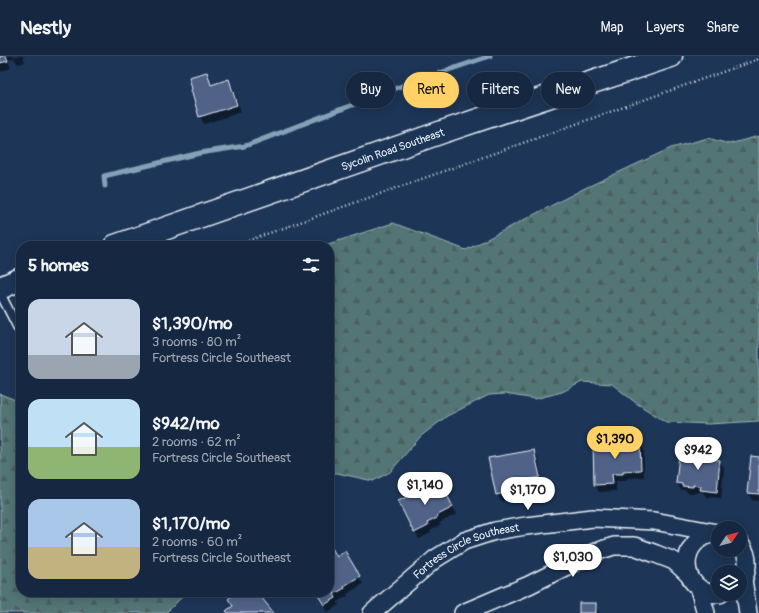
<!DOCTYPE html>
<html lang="en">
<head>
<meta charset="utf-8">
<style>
	:root { --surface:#162841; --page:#1f3048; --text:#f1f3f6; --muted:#9ea6b1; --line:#35445a; --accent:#ffd166 }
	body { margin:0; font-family:Pangolin,sans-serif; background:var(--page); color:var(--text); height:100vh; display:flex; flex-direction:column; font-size:15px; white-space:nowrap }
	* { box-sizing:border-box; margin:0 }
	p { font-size:13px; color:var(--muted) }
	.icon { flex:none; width:22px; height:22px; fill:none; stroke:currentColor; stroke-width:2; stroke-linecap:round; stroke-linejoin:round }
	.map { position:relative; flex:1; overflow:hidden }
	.panel { position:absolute; left:16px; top:185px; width:318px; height:356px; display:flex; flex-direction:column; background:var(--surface); border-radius:16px; box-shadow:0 2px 10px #0003,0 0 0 1px var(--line) }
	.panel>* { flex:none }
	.top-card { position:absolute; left:346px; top:16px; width:353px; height:36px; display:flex; gap:8px }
	.needle { width:26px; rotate:55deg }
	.tools { position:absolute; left:711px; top:465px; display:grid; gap:8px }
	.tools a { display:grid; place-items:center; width:36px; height:36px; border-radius:50%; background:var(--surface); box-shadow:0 2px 10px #0003,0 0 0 1px var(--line); font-size:20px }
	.price { position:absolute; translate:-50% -34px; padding:0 9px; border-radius:14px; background:#fff; color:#222; font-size:13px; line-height:26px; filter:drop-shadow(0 1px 2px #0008) }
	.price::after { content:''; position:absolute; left:50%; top:24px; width:12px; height:9px; margin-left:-6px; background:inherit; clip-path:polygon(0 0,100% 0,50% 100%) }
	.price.on { background:var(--accent); color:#111 }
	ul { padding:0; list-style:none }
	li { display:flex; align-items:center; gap:12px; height:100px; padding:0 12px }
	li span { display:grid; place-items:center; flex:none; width:112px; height:80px; border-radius:12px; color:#555 }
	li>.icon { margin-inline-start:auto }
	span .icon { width:48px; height:48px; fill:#fffc; stroke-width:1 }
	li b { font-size:17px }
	h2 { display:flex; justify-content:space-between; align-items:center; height:48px; padding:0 12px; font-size:17px }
	.tag { padding:0 14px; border-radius:18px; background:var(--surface); box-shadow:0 2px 10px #0003,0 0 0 1px var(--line); font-size:14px; line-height:36px }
	.tag.on { background:var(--accent); color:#111 }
	header { display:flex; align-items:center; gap:24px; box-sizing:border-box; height:56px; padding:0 20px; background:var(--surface); border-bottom:1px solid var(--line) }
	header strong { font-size:19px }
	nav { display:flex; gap:22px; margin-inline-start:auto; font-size:14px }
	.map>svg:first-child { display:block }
	.forest { fill:url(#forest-firs); stroke:#9eb3b6 }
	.shadow { fill:#0007 }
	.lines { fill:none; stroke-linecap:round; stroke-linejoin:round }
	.stream { stroke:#85a1b7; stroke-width:5 }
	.building { fill:#516289; stroke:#e8f1f8 }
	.service-casing { stroke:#e8f1f8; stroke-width:11 }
	.minor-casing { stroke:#e8f1f8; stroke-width:20 }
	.secondary-casing { stroke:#e8f1f8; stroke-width:25 }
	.path { stroke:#e8f1f8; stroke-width:2.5; stroke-dasharray:1 3; stroke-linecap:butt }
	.service { stroke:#1d3557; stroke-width:8 }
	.minor { stroke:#1d3557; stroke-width:17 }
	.secondary { stroke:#1d3557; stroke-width:22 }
	.labels { text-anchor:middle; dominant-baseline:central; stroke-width:3; stroke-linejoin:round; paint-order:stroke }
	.street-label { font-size:11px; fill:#e8f1f8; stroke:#1d3557 }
</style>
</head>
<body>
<header>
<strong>Nestly</strong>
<nav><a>Map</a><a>Layers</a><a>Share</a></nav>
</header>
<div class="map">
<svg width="759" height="557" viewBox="0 0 759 557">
	<defs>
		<pattern id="forest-firs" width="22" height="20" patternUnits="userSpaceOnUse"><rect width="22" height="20" fill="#537574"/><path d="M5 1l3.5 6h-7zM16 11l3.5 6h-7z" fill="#4c5e5f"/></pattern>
	</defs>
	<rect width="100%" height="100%" fill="#1d3557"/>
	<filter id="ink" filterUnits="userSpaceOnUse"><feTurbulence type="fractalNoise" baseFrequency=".025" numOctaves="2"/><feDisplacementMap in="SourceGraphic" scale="8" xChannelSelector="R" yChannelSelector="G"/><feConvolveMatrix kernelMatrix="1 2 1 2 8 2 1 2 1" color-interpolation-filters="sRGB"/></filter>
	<g filter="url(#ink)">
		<g class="forest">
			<path d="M759,80v285l-50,3 -43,-2 -30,-19 -24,-19 -30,-2 -20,10 -27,7 -30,-5 -16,1 -42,21 -26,20 -31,36 -17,9 -36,-8h-8v-227h-7l71,-23 73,27 117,-61 88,-41 37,-10 21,6z"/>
			<path d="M0,338l21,8v190h166l-18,18 -5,3h-164z"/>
		</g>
		<g class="shadow">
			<path d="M0,0h23l2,6 -7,2 -4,-6 -6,2 3,8 -11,4z"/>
			<path d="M206,17l6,12 17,-5 4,7 8,25 -37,12 -4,-7z"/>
			<path d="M640,387l4,7v27l-17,1v3h-11v10l-17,1 -4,-7z"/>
			<path d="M702,394l4,7v2l14,2 4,7 -3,30 -15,-1 -3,-5h-6v1h-10l-1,-3h-5l-4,-7 10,-26z"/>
			<path d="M534,395l4,7 5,26 -16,4v3l-12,2 1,5 -15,3 -4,-7z"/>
			<path d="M759,402v43l-7,-1 -4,-7z"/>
			<path d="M444,434l13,24 -18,9 2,2 -11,6 1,2 -12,6 -4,-7z"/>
			<path d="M329,495l8,7 8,-5 18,31 -16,10 1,2 -11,6 2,3 -11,7 -12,-20h13z"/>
			<path d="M595,548l4,9h-19z"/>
		</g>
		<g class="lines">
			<path class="stream" d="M105,130l-1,-10 96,-23 45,-7 162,-62 83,-28"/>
		</g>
		<g class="building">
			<path d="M0,0h6l2,5 -8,2z"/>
			<path d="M207,16l4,13 18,-6 8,26 -38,12 -8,-27 1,-1 -3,-12z"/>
			<path d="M593,386h47l1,28 -18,1v3h-11l1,10 -19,1z"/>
			<path d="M687,391l15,2 -1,9 19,2 -3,32 -17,-2 1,-4 -8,-1v2l-11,-1v-2l-6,-1 3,-28 7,1z"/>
			<path d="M534,394l6,27 -17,4 1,3 -12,2 1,5 -17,4 -8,-37z"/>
			<path d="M751,400l8,1v37l-12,-1z"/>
			<path d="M440,425l13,26 -17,9 1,2 -10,5 1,3 -14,7 -16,-32z"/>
			<path d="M332,492l5,9 8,-6 15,25 -16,10 1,2 -11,6 2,4 -12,7 -8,-13h13v-42z"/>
			<path d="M236,536h12l1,2 3,-2h5l17,21h-46l-2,-2 7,-5 -5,-7z"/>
			<rect x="579" y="547" width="17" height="10"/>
		</g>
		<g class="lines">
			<g class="service-casing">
				<path id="service" d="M0,237l21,41"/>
			</g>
			<g class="minor-casing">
				<g id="minor">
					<path d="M718,477c-43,3 -40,62 2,61"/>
					<path d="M740,488c10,12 9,28 0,40"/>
					<path d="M743,523l5,34"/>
					<path d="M699,533l7,24"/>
					<path id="s1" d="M372,557l63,-54 29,-18 31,-10 31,-5 67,-8 61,3 63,12"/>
					<path d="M463,557l66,-28 66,-33 19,-6h20l22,8 18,7 14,13"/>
				</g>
			</g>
			<g class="secondary-casing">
				<g id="secondary">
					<path id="s2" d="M115,190l330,-115 226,-75"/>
					<path d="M0,232l21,-9"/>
				</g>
			</g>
			<path class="path" d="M233,190l526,-187"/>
			<use href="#service" class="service"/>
			<use href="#minor" class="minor"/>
			<use href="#secondary" class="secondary"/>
		</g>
	</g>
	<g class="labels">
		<g class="street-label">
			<text stroke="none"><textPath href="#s2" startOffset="294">Sycolin Road Southeast</textPath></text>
			<text stroke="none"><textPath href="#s1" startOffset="115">Fortress Circle Southeast</textPath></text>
		</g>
	</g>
</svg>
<div class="tools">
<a><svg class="needle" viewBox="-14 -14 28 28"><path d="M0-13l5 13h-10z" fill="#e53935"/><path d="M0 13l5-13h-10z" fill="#9ea6b1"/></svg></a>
<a><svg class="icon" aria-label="layers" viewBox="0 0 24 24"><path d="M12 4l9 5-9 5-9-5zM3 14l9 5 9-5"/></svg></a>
</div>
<b class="price on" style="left:615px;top:404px">$1,390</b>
<b class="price" style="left:698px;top:415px">$942</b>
<b class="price" style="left:425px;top:450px">$1,140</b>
<b class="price" style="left:528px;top:455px">$1,170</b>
<b class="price" style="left:573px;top:522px">$1,030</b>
<div class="top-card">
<a class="tag">Buy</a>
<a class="tag on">Rent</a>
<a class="tag">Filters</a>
<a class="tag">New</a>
</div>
<section class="panel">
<h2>5 homes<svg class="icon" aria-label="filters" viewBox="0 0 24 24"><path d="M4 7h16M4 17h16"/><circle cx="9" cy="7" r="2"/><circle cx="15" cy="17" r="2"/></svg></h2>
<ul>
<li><span style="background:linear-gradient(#c9d6e8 70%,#9aa5b1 0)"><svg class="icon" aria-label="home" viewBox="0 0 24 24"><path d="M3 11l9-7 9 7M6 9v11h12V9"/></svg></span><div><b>$1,390/mo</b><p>3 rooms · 80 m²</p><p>Fortress Circle Southeast</p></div></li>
<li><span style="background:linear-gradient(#bfe0f5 60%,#8fb573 0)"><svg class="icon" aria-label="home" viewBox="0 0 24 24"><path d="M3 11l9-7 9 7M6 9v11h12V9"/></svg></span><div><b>$942/mo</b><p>2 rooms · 62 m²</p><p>Fortress Circle Southeast</p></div></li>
<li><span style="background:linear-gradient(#a9c7e8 60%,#c2b280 0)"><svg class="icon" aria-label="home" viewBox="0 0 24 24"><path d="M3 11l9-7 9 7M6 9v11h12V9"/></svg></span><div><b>$1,170/mo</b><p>2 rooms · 60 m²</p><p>Fortress Circle Southeast</p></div></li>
</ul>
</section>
</div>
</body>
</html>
